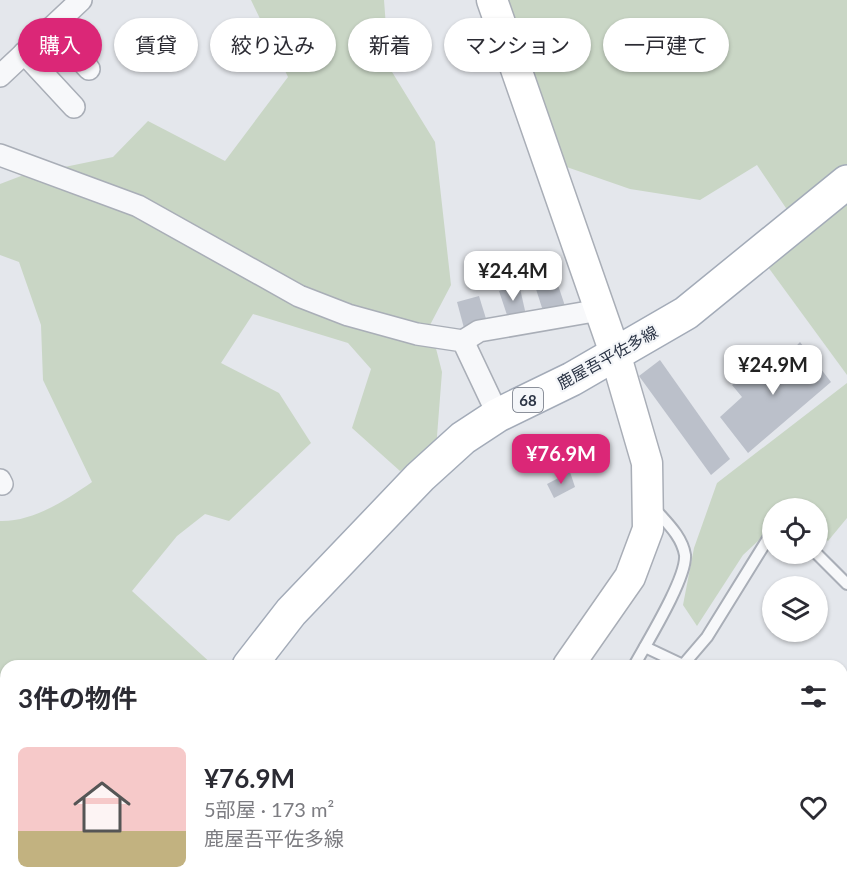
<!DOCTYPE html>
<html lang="ja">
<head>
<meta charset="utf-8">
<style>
	:root { --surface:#fff; --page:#f7f7f7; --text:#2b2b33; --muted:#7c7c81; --accent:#db2777 }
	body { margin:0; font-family:Lato,"Noto Sans JP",sans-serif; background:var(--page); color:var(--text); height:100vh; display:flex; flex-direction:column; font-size:22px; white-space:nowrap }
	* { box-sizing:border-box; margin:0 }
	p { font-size:20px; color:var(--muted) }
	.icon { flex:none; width:33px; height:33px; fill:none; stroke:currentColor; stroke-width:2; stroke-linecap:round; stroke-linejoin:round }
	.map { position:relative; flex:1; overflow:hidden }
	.panel { position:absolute; left:0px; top:660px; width:848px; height:234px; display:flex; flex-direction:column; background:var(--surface); border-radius:18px 18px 0 0; box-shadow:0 2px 4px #0004 }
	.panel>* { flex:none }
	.hud { position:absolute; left:18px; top:18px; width:812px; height:54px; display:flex; gap:12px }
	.controls { position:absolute; left:762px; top:498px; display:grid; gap:12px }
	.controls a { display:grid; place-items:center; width:66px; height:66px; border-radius:50%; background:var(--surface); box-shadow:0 2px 4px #0004; font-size:30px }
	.price { position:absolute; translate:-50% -51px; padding:0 14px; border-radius:12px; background:#fff; color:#222; font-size:20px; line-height:39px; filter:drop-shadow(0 2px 3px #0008) }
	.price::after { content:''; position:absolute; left:50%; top:36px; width:18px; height:14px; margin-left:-9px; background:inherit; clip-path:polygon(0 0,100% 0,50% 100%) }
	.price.current { background:var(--accent); color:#fff }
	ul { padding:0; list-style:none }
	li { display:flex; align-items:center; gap:18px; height:150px; padding:0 18px }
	li span { display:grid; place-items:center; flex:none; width:168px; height:120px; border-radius:9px; color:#555 }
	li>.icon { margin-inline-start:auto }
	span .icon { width:72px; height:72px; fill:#fffc; stroke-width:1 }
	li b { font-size:26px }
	h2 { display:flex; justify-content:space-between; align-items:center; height:72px; padding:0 18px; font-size:26px }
	.pill { padding:0 21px; border-radius:27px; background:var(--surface); box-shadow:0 2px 4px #0004; font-size:21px; line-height:54px }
	.pill.current { background:var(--accent); color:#fff }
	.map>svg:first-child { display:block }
	.green { fill:#c9d6c5 }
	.building { fill:#bbc0ca }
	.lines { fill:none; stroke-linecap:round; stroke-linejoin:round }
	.lane-casing { stroke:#a9aeb7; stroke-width:14 }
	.street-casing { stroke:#a9aeb7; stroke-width:24 }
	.secondary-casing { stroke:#a9aeb7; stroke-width:33 }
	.primary-casing { stroke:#a3abb8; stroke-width:36 }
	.lane { stroke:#f7f8fa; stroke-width:10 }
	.street { stroke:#f7f8fa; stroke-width:21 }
	.secondary { stroke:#fff; stroke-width:30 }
	.primary { stroke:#fff; stroke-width:33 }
	.labels { text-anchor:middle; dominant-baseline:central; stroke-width:4.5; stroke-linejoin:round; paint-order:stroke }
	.shield { fill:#f4f6f9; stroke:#676e7b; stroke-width:1.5 }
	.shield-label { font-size:15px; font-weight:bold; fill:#2b3445 }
	.street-label { font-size:16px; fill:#2b3445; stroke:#f4f6f9 }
</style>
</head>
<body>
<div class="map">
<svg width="847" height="894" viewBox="0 0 847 894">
	<rect width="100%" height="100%" fill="#e4e7ec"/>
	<g class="green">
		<path d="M251,0h133l5,67 46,75 16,143 -21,40 12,47 -6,77 -36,22 -48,-43 19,-59 -23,-26 -95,-29 -32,49 58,30 32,50 -82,78 -24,-7 -28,22 -45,55 82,75h-208v105l-6,-9v-241c33,1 66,-21 92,-39l-49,-102 -2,-55 -22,-63 -19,-7v-71l21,-8 92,-19 35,-36 77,40 63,-84z"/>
		<path d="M503,0h344v170l-57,44 -33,-49 -57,35 -70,-11 -72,-25z"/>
		<path d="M847,201v174l-79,-108z"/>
		<path d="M847,383v135l-19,23 -10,-6v-27h-46v20l-29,27 -46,71 -14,-21 11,-57 23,-65z"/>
		<path d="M104,888h152l-5,6h-152z"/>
	</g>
	<g class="building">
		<path d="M556,279l9,27 -21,8 -9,-28z"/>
		<path d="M519,284l7,31 -17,6 -10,-30z"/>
		<path d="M479,296l8,26 -23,6 -7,-26z"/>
		<path d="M800,342l31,40 -83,71 -28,-36 22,-20 -10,-12 33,-30 12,11z"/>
		<path d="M660,360l70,99 -19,16 -72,-99z"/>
		<path d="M570,472l5,15 -21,11 -7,-14z"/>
		<path d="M843,856l4,3v35h-34l4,-6h25z"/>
		<path d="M597,888h218l-5,6h-218z"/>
	</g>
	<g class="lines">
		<g class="lane-casing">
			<g id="lane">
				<path d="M817,554l30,30"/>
				<path d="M645,647l38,18 24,-28 65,-105"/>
				<path d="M634,666c12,-22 53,-88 51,-111 -3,-19 -19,-33 -31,-47"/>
				<path d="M842,822l5,7"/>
				<path d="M482,894l7,-6"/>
				<path d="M536,894l3,-6"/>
				<path d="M571,894l5,-6"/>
			</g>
		</g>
		<g class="street-casing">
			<g id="street">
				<path d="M51,28l38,41"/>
				<path d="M24,53l50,54"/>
				<path d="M0,76l81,-76"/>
				<path d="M0,155l138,51 161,90 49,19 69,19 46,7 35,74"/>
				<path d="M463,341l16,-10 121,-21"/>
				<path d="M0,480l2,4"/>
			</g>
		</g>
		<g class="secondary-casing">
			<g id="secondary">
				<path d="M492,0l123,353 32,110 1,66 -18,48 -62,89"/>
				<path d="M395,894l4,-6"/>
			</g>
		</g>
		<g class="primary-casing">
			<g id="primary">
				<path d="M249,666l42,-54 129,-135 43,-39 35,-23 74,-36 114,-66 161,-131"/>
				<path d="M77,894l4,-6"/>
			</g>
		</g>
		<use href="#lane" class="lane"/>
		<use href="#street" class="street"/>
		<use href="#secondary" class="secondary"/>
		<use href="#primary" class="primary"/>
	</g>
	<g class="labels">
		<rect class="shield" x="513" y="388" width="30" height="24" rx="4.5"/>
		<g class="shield-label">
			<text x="528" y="400">68</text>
		</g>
		<g class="street-label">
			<text transform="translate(607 357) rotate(-29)">鹿屋吾平佐多線</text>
		</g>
	</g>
</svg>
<div class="controls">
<a><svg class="icon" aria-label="locate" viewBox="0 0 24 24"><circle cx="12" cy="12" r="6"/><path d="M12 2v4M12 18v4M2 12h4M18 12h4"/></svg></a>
<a><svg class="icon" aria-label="layers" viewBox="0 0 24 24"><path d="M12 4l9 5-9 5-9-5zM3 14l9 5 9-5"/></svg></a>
</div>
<b class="price" style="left:513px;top:302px">¥24.4M</b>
<b class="price" style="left:773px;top:396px">¥24.9M</b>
<b class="price current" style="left:561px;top:485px">¥76.9M</b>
<div class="hud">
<a class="pill current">購入</a>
<a class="pill">賃貸</a>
<a class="pill">絞り込み</a>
<a class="pill">新着</a>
<a class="pill">マンション</a>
<a class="pill">一戸建て</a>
</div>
<section class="panel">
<h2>3件の物件<svg class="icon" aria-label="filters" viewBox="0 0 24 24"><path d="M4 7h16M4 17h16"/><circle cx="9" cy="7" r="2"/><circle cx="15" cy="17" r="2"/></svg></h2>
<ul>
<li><span style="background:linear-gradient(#f6c9c9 70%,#c2b280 0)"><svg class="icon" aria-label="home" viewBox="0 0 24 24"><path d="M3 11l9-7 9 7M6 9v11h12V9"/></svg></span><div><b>¥76.9M</b><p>5部屋 · 173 m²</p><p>鹿屋吾平佐多線</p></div><svg class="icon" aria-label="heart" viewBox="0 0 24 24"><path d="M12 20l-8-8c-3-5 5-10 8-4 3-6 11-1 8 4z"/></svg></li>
</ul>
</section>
</div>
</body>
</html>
